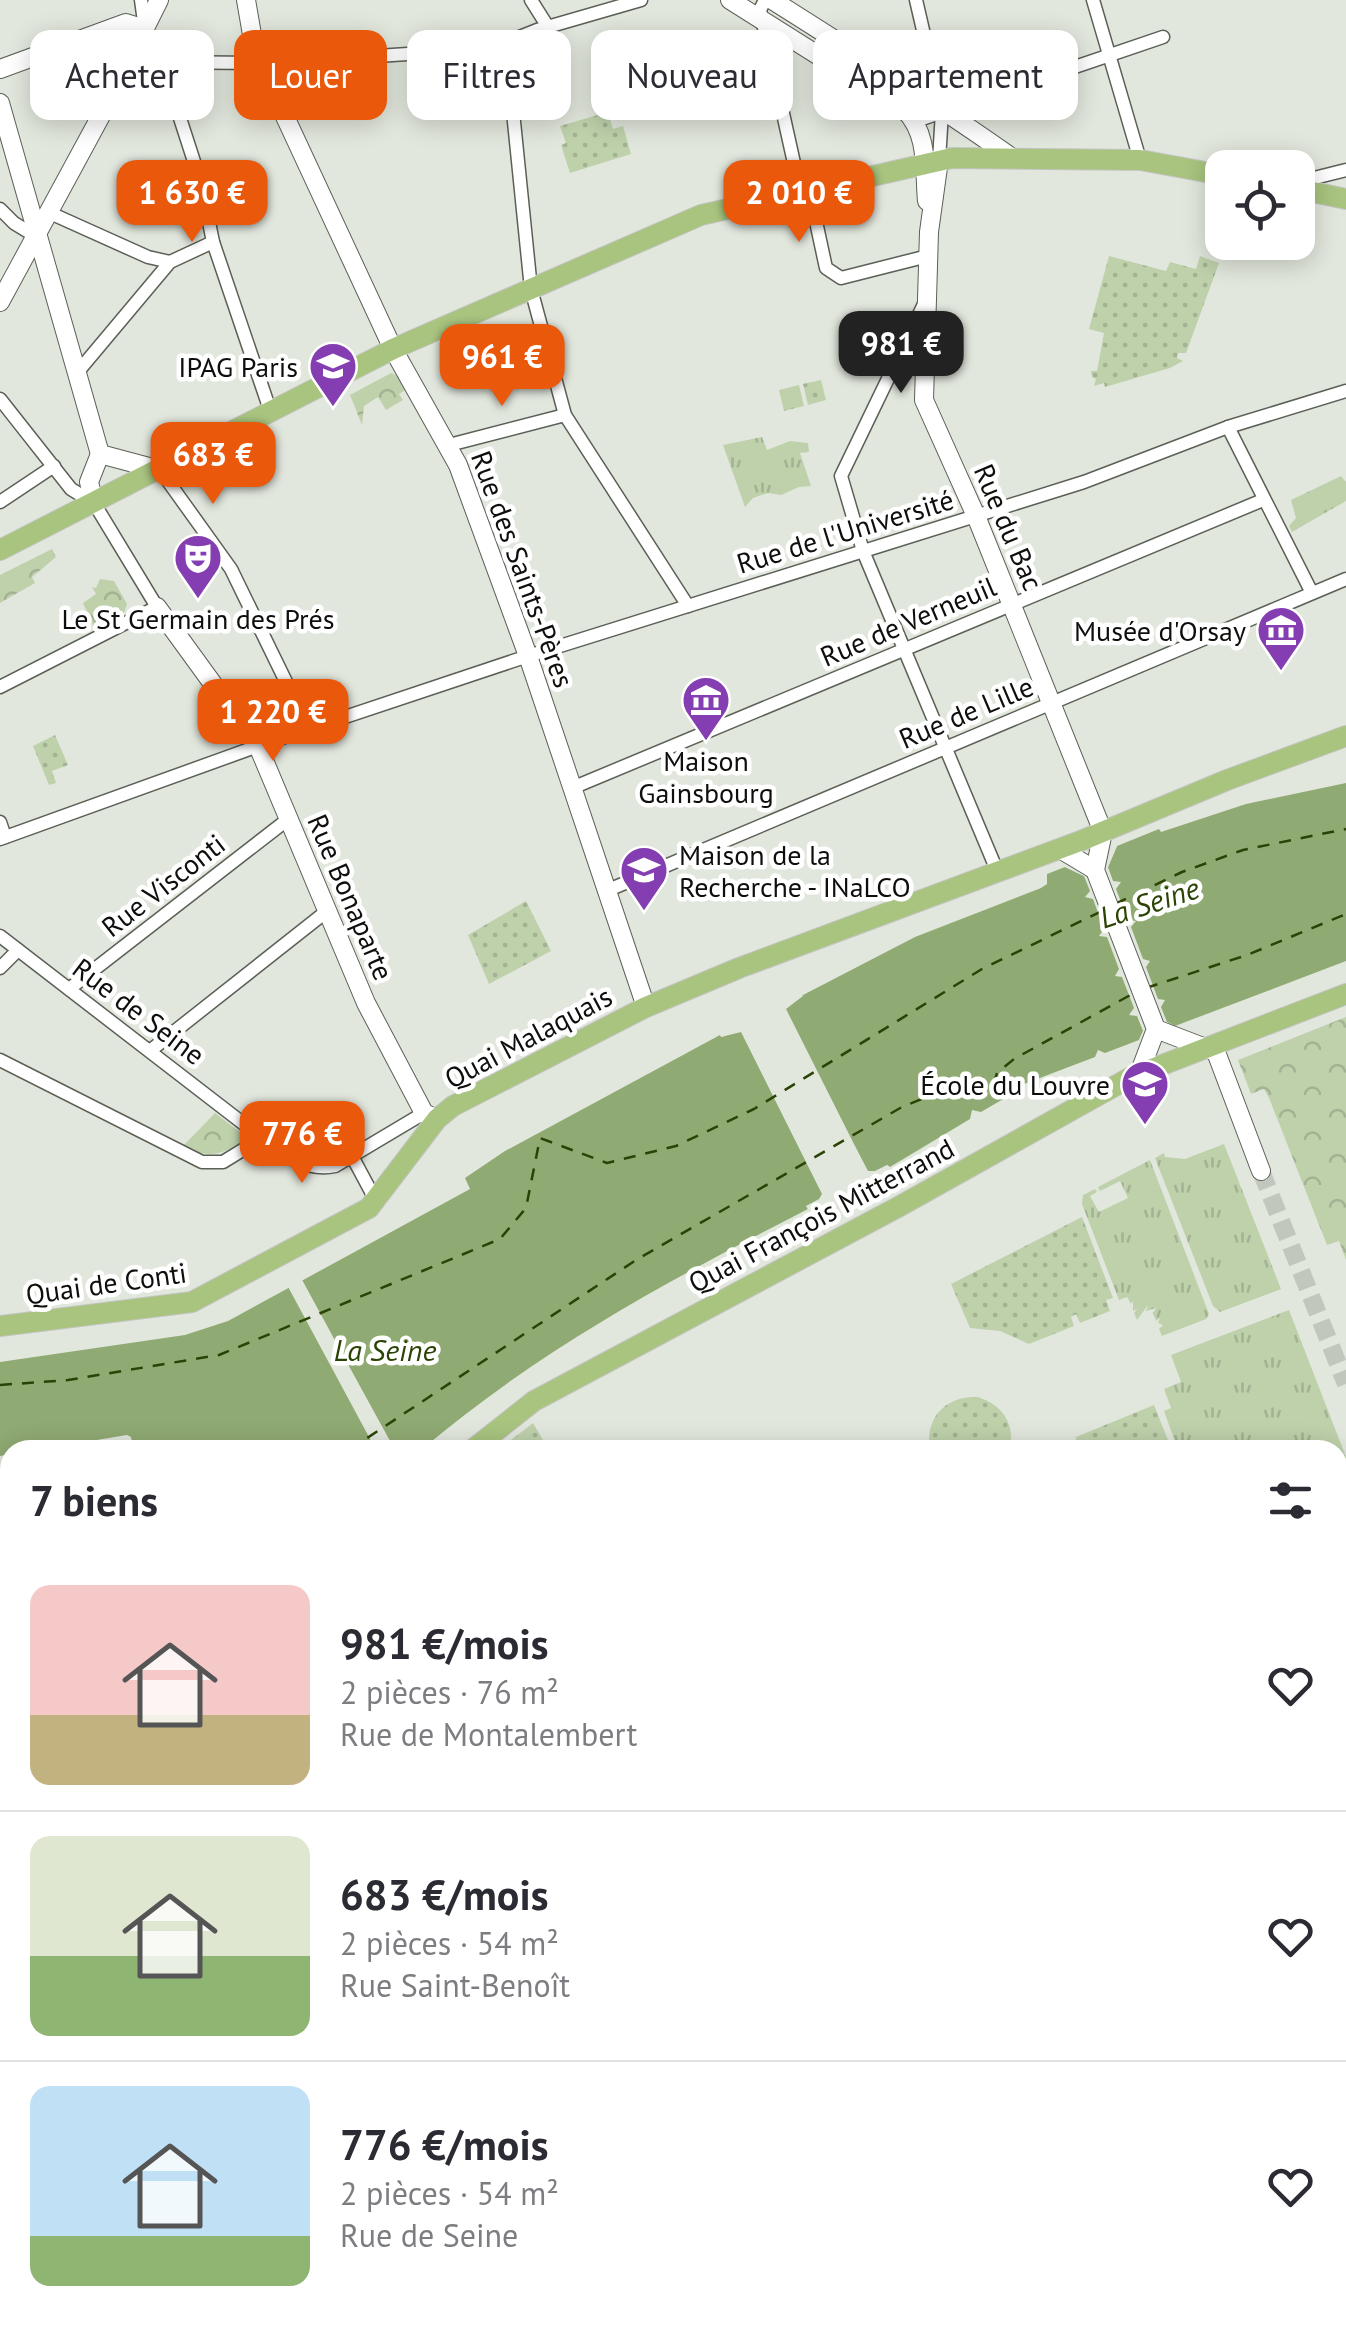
<!DOCTYPE html>
<html lang="fr">
<head>
<meta charset="utf-8">
<style>
	:root { --surface:#fff; --page:#f2f2f3; --text:#2b2b33; --muted:#7c7c81; --line:#e1e1e2; --accent:#ea580c }
	body { margin:0; font-family:"PT Sans",sans-serif; background:var(--page); color:var(--text); height:100vh; display:flex; flex-direction:column; font-size:38px; white-space:nowrap }
	* { box-sizing:border-box; margin:0 }
	p { font-size:32px; color:var(--muted) }
	.icon { flex:none; width:55px; height:55px; fill:none; stroke:currentColor; stroke-width:2; stroke-linecap:round; stroke-linejoin:round }
	.map { position:relative; flex:1; overflow:hidden }
	.sheet { position:absolute; left:0px; top:1440px; width:1348px; height:890px; display:flex; flex-direction:column; background:var(--surface); border-radius:30px 30px 0 0; box-shadow:0 5px 25px #0003 }
	.sheet>* { flex:none }
	.banner { position:absolute; left:30px; top:30px; width:1288px; height:90px; display:flex; gap:20px }
	.fabs { position:absolute; left:1205px; top:150px; display:grid; gap:20px }
	.fabs a { display:grid; place-items:center; width:110px; height:110px; border-radius:20px; background:var(--surface); box-shadow:0 5px 25px #0003; font-size:50px }
	.price { position:absolute; translate:-50% -85px; padding:0 22px; border-radius:20px; background:var(--accent); color:#fff; font-size:32px; line-height:65px; filter:drop-shadow(0 2px 5px #0008) }
	.price::after { content:''; position:absolute; left:50%; top:60px; width:30px; height:22px; margin-left:-15px; background:inherit; clip-path:polygon(0 0,100% 0,50% 100%) }
	.price.on { background:#222; color:#fff }
	ul { padding:0; list-style:none }
	li { display:flex; align-items:center; gap:30px; height:250px; padding:0 30px }
	li+li { border-top:2px solid var(--line) }
	li span { display:grid; place-items:center; flex:none; width:280px; height:200px; border-radius:20px; color:#555 }
	li>.icon { margin-inline-start:auto }
	span .icon { width:120px; height:120px; fill:#fffc; stroke-width:1 }
	li b { font-size:42px }
	h2 { display:flex; justify-content:space-between; align-items:center; height:120px; padding:0 30px; font-size:42px }
	.pill { padding:0 35px; border-radius:20px; background:var(--surface); box-shadow:0 5px 25px #0003; font-size:35px; line-height:90px }
	.pill.on { background:var(--accent); color:#fff }
	.map>svg:first-child { display:block }
	.grass { fill:url(#grass-tufts) }
	.park { fill:url(#park-crowns) }
	.garden { fill:url(#garden-dots) }
	.water { fill:#90aa73 }
	.pier { fill:#e2e7dd }
	.lines { fill:none; stroke-linecap:round; stroke-linejoin:round }
	.ferry { stroke:#2b4304; stroke-width:2.5; stroke-dasharray:12 10; stroke-linecap:butt }
	.street-tunnel { stroke:#c2c7be; stroke-width:12; stroke-dasharray:12 6; stroke-linecap:butt }
	.secondary-tunnel { stroke:#c2c7be; stroke-width:18; stroke-dasharray:18 9; stroke-linecap:butt }
	.street-casing { stroke:#5b6057; stroke-width:15 }
	.secondary-casing { stroke:#5b6057; stroke-width:20 }
	.primary-casing { stroke:#c5c5c5; stroke-width:22 }
	.street { stroke:#fff; stroke-width:12 }
	.secondary { stroke:#fff; stroke-width:18 }
	.primary { stroke:#a8c47f; stroke-width:20 }
	.labels { text-anchor:middle; dominant-baseline:central; stroke-width:9; stroke-linejoin:round; paint-order:stroke }
	.poi-label { font-size:28px; fill:#0e0f0c; stroke:#fff; text-anchor:end }
	.street-label { font-size:28px; fill:#0e0f0c; stroke:#fff }
	.water-label { font-size:30px; font-style:italic; fill:#2b4304; stroke:#fff }
</style>
</head>
<body>
<div class="map">
<svg width="1346" height="2330" viewBox="0 0 1346 2330">
	<defs>
		<pattern id="grass-tufts" width="24" height="20" patternUnits="userSpaceOnUse" patternTransform="scale(2.5)"><rect width="24" height="20" fill="#bed1ab"/><path d="M3 7l-1-3M5 7V3M7 7l1-3M15 17l-1-3M17 17v-4M19 17l1-3" fill="none" stroke="#a2b292"/></pattern>
		<pattern id="park-crowns" width="20" height="18" patternUnits="userSpaceOnUse" patternTransform="scale(2.5)"><rect width="20" height="18" fill="#bed1ab"/><path d="M2 6a3 3 0 1 1 6 0M12 15a3 3 0 1 1 6 0" fill="none" stroke="#a2b292"/></pattern>
		<pattern id="garden-dots" width="8" height="8" patternUnits="userSpaceOnUse" patternTransform="scale(2.5)"><rect width="8" height="8" fill="#bed1ab"/><path d="M2 2h.1M6 6h.1" fill="none" stroke="#a2b292" stroke-width="1.8" stroke-linecap="round"/></pattern>
	</defs>
	<rect width="100%" height="100%" fill="#e2e7dd"/>
	<g class="grass">
		<path d="M799,385l5,21 -20,5 -5,-21z"/>
		<path d="M762,437l5,13 23,-9 18,2 1,9 -9,1 11,33 -12,1 -18,8 -13,-2 -15,5 -8,9 -22,-62z"/>
		<path d="M1341,476l5,6v19l-54,31 -3,-6 7,-8 -5,-18z"/>
		<path d="M1224,1144l57,145 -61,23 -7,-6 -58,-148 9,-5 1,4 20,2z"/>
		<path d="M1150,1160l59,154 -3,5 -44,17 -3,-7 4,-4 -5,-2 2,-5 -4,3 -3,-8 3,-5 -10,3 2,-6 -11,15 -3,-7 3,-4 -4,2v-10l-2,3 -4,-7 -8,3 -37,-96 1,-9 12,-6 2,3 -7,4 9,16 29,-14 -8,-17 -20,10 -2,-4z"/>
		<path d="M1289,1310l57,147v13l-8,3v-23h-160l-14,-39 7,-3 -7,-19 17,-7 -10,-27z"/>
	</g>
	<g class="park">
		<path d="M391,373l5,2 11,14 -8,5 4,6 -17,10 -8,-13 -14,9 -2,19 -12,-30z"/>
		<path d="M52,549l4,8 -24,20 3,6 -35,20v-28z"/>
		<path d="M100,579l14,2 13,23 -4,12 -28,14 -12,-27 13,-9 -4,-7 4,1z"/>
		<path d="M1346,1017v243l-7,-19 -12,4 -58,-147 -5,-9 -13,5 -13,-34z"/>
		<path d="M215,1113l30,23 -1,6c-24,13 -37,17 -61,4z"/>
		<path d="M316,1132l3,5 6,-4 16,22 -24,3 -30,-12 14,-10 3,3z"/>
		<path d="M231,2320h203l7,10h-229z"/>
	</g>
	<g class="garden">
		<path d="M608,112l5,17 10,-3 8,28 -61,19 -9,-28 5,-2 -6,-17z"/>
		<path d="M1109,256l57,15 4,-9 26,7 4,-13 19,7 -33,90h-8l-1,5 6,3 -13,7 -65,19 -1,-4 -10,3 2,-7 -4,-2 -1,-6h6l7,-38 -15,-4z"/>
		<path d="M821,380l5,20 -18,5 -5,-21z"/>
		<path d="M55,735l13,30 -16,6 4,12 -7,2 -16,-39z"/>
		<path d="M526,901l25,50 -62,33 -21,-49z"/>
		<path d="M1082,1217l31,81 -7,2 4,11 -30,12 -4,-9 -5,3 3,9 -45,18 -29,-13 -30,-3 -19,-44z"/>
		<path d="M978,1397c25,8 37,27 32,53h-80c-6,-32 16,-55 48,-53z"/>
		<path d="M1154,1405l18,45h-97l1,-13z"/>
		<path d="M533,1423l10,17 -11,7 1,3h-13l-5,-8 -12,8h-5z"/>
	</g>
	<g class="water">
		<path d="M1346,783v178l-171,65 -8,-4 -24,9 -4,9 -34,13 -7,-3 -3,7 -71,27 -7,7 -36,21 -9,-2 -2,9 -80,48 -3,-2 -80,41 1,3c-140,72 -266,139 -387,241h-303l14,-8 -1,-5 -4,-2 -91,15h-26v4l-10,2v-94l185,-27 43,-14 242,-132 -5,-11 40,-27 215,-116 2,2 193,-100 126,-49 6,-4v-10l18,-7 19,9 24,-9 9,-21 42,-17 2,3 85,-28z"/>
		<path d="M10,1500v213l-10,6v-214z"/>
	</g>
	<g class="pier">
		<path d="M1117,846l-9,21 5,14 8,1 -5,7 12,31 8,1 -5,6 12,32 7,2 -4,6 12,32 7,1 -4,7 6,15 14,7 -45,18 7,-16 -6,-15 -8,-1 5,-7 -12,-31 -7,-1 4,-7 -12,-32 -8,-1 5,-7 -11,-30 -8,-2 5,-6 -6,-15 -19,-9 39,-4 6,-14z"/>
		<path d="M799,990l4,6 -17,13 69,137 13,25h7l13,-6 3,7 -21,3 -45,23 -15,15 -4,-7 13,-7 3,-5 -81,-162 -20,5 -3,-7 21,-3 45,-23z"/>
		<path d="M300,1276l44,81 51,93h-19l-90,-167z"/>
	</g>
	<g class="lines">
		<g class="ferry">
			<path d="M1115,904l67,-32 61,-22 103,-21"/>
			<path d="M1146,988l101,-33 99,-41"/>
			<path d="M0,1385l68,-5 151,-25 281,-116 26,-31 14,-70 67,25 69,-17 78,-37 228,-140 122,-59"/>
			<path d="M349,1450l287,-190 266,-153 69,-28 13,-1 10,5 3,-10 17,-14 120,-66"/>
			<path d="M0,1651l10,-6"/>
		</g>
		<g class="street-tunnel">
			<path d="M95,2320l35,10"/>
			<path d="M38,2327l23,-7"/>
			<path d="M0,2329l18,-1 24,-8"/>
			<path d="M252,2330l32,-4 22,4"/>
		</g>
		<path class="secondary-tunnel" d="M1261,1171l85,213"/>
		<g class="street-casing">
			<g id="street">
				<path d="M141,0l4,29 33,83 23,71 12,59 58,171"/>
				<path d="M531,0l17,27"/>
				<path d="M765,0l-5,10 36,162 2,8 11,9 17,79 15,10 87,-22"/>
				<path d="M916,0l26,112 -3,48"/>
				<path d="M1093,0l47,160"/>
				<path d="M506,43l25,246 34,126 123,191"/>
				<path d="M156,62l114,1 199,-13 28,-4 40,-16 104,-30"/>
				<path d="M706,91l69,-17"/>
				<path d="M916,121l247,-84"/>
				<path d="M1298,182l48,-12"/>
				<path d="M0,209l14,14 23,14"/>
				<path d="M50,213l98,44 22,5"/>
				<path d="M925,302l-84,174 22,75 135,322"/>
				<path d="M76,374l94,-112 43,-20"/>
				<path d="M0,399l71,90 23,14 63,104 -157,80"/>
				<path d="M1228,427l84,166"/>
				<path d="M449,445l116,-30"/>
				<path d="M160,470l71,99 78,160"/>
				<path d="M0,502l54,-36"/>
				<path d="M572,788l691,-288"/>
				<path d="M0,822l5,15"/>
				<path d="M0,839l258,-93 270,-90 556,-174 144,-55 118,-36"/>
				<path d="M606,891l740,-312"/>
				<path d="M0,936l262,202c22,17 44,34 73,28l89,-53"/>
				<path d="M0,968l18,-18"/>
				<path d="M69,989l218,-169"/>
				<path d="M151,1050l176,-139"/>
				<path d="M0,1060l202,102h21l39,-24"/>
				<path d="M353,1158l23,43"/>
				<path d="M1338,1572l8,-3"/>
				<path d="M1338,1702l8,-1"/>
				<path d="M1338,1777l8,3"/>
				<path d="M1346,1907v1"/>
				<path d="M0,2077l10,-4"/>
				<path d="M1338,2111l8,-1"/>
				<path d="M1338,2170l8,-1"/>
				<path d="M1338,2246l8,16"/>
				<path d="M4,2294l6,-1"/>
				<path d="M1338,2305l8,-4"/>
				<path d="M163,2320l19,7 23,-7"/>
				<path d="M1112,2320l6,10"/>
				<path d="M721,2330l1,-10"/>
				<path d="M875,2330l23,-6"/>
				<path d="M1211,2330l20,-10"/>
				<path d="M1290,2330l19,-10"/>
			</g>
		</g>
		<g class="secondary-casing">
			<g id="secondary">
				<path d="M246,0l9,52 138,297 65,116 70,191 118,351"/>
				<path d="M730,0l175,110c24,25 19,58 22,91"/>
				<path d="M772,0c81,51 161,102 239,157"/>
				<path d="M0,69l126,-46 19,6"/>
				<path d="M0,103l100,351"/>
				<path d="M939,160l-10,72 -5,168 52,116 127,316 -8,38 61,159 -17,45"/>
				<path d="M0,302l104,-192 55,-110"/>
				<path d="M100,454l60,16"/>
				<path d="M94,503l-5,-21 11,-28"/>
				<path d="M157,607l101,139 108,257 58,110 13,6"/>
				<path d="M1060,849l35,21"/>
				<path d="M1156,1029l60,23 45,119"/>
				<path d="M1338,1882l8,4"/>
				<path d="M617,2320l6,10"/>
			</g>
		</g>
		<g class="primary-casing">
			<g id="primary">
				<path d="M1298,189l48,10"/>
				<path d="M0,550l393,-201 308,-134 251,-57 188,2 82,15"/>
				<path d="M0,1326l192,-24 177,-94 68,-89 16,-13 193,-99 93,-39 344,-128 144,-60 119,-44"/>
				<path d="M472,1450l62,-49 366,-195 231,-129 215,-83"/>
				<path d="M0,1764l10,-5"/>
			</g>
		</g>
		<use href="#street" class="street"/>
		<use href="#secondary" class="secondary"/>
		<use href="#primary" class="primary"/>
	</g>
	<defs>
		<g id="university-pin" transform="scale(2.5)"><path d="M0 17L-7.5 6A9.5 9.5 0 1 1 7.5 6Z" fill="#843eb1" stroke="#fff"/><path d="M0-5L7-2L0 1L-7-2ZM-4 1L0 2.5L4 1V4Q0 6-4 4Z" fill="#fff"/></g>
		<g id="theatre-pin" transform="scale(2.5)"><path d="M0 17L-7.5 6A9.5 9.5 0 1 1 7.5 6Z" fill="#843eb1" stroke="#fff"/><path d="M-5-5.5Q0-4 5-5.5V0Q5 5 0 6Q-5 5-5 0ZM-3.3-2.5H-1v1.5H-3.3ZM1-2.5H3.3v1.5H1ZM-2.8 1Q0 5.5 2.8 1Z" fill="#fff"/></g>
		<g id="museum-pin" transform="scale(2.5)"><path d="M0 17L-7.5 6A9.5 9.5 0 1 1 7.5 6Z" fill="#843eb1" stroke="#fff"/><path d="M0-6L6-3V-2H-6V-3ZM-5-1h2V3h-2ZM-1-1h2V3h-2ZM3-1h2V3H3ZM-6 4H6V6H-6Z" fill="#fff"/></g>
	</defs>
	<g fill-rule="evenodd">
		<use href="#university-pin" x="333" y="366"/>
		<use href="#theatre-pin" x="198" y="558"/>
		<use href="#museum-pin" x="1281" y="630"/>
		<use href="#museum-pin" x="706" y="700"/>
		<use href="#university-pin" x="644" y="870"/>
		<use href="#university-pin" x="1145" y="1084"/>
	</g>
	<g class="labels">
		<g class="poi-label">
			<text x="298" y="366">IPAG Paris</text>
			<text x="198" y="618" text-anchor="middle">Le St Germain des Prés</text>
			<text x="1246" y="630">Musée d'Orsay</text>
			<text x="706" y="760" text-anchor="middle">Maison<tspan x="706" dy="32">Gainsbourg</tspan></text>
			<text x="679" y="854" text-anchor="start">Maison de la<tspan x="679" dy="32">Recherche - INaLCO</tspan></text>
			<text x="1110" y="1084">École du Louvre</text>
		</g>
		<g class="street-label">
			<text transform="translate(1009 527) rotate(67)">Rue du Bac</text>
			<text transform="translate(845 531) rotate(-17)">Rue de l'Université</text>
			<text transform="translate(523 569) rotate(70)">Rue des Saints-Pères</text>
			<text transform="translate(908 621) rotate(-23)">Rue de Verneuil</text>
			<text transform="translate(966 712) rotate(-23)">Rue de Lille</text>
			<text transform="translate(163 885) rotate(-38)">Rue Visconti</text>
			<text transform="translate(351 897) rotate(67)">Rue Bonaparte</text>
			<text transform="translate(139 1011) rotate(37)">Rue de Seine</text>
			<text transform="translate(528 1037) rotate(-28)">Quai Malaquais</text>
			<text transform="translate(821 1215) rotate(-28)">Quai François Mitterrand</text>
			<text transform="translate(106 1283) rotate(-8)">Quai de Conti</text>
		</g>
		<g class="water-label">
			<text transform="translate(1149 902) rotate(-18)">La Seine</text>
			<text x="385" y="1349">La Seine</text>
		</g>
	</g>
</svg>
<div class="fabs">
<a><svg class="icon" aria-label="locate" viewBox="0 0 24 24"><circle cx="12" cy="12" r="6"/><path d="M12 2v4M12 18v4M2 12h4M18 12h4"/></svg></a>
</div>
<b class="price" style="left:192px;top:245px">1 630 €</b>
<b class="price" style="left:799px;top:245px">2 010 €</b>
<b class="price on" style="left:901px;top:396px">981 €</b>
<b class="price" style="left:502px;top:409px">961 €</b>
<b class="price" style="left:213px;top:507px">683 €</b>
<b class="price" style="left:273px;top:764px">1 220 €</b>
<b class="price" style="left:302px;top:1186px">776 €</b>
<div class="banner">
<a class="pill">Acheter</a>
<a class="pill on">Louer</a>
<a class="pill">Filtres</a>
<a class="pill">Nouveau</a>
<a class="pill">Appartement</a>
</div>
<section class="sheet">
<h2>7 biens<svg class="icon" aria-label="filters" viewBox="0 0 24 24"><path d="M4 7h16M4 17h16"/><circle cx="9" cy="7" r="2"/><circle cx="15" cy="17" r="2"/></svg></h2>
<ul>
<li><span style="background:linear-gradient(#f6c9c9 65%,#c2b280 0)"><svg class="icon" aria-label="home" viewBox="0 0 24 24"><path d="M3 11l9-7 9 7M6 9v11h12V9"/></svg></span><div><b>981 €/mois</b><p>2 pièces · 76 m²</p><p>Rue de Montalembert</p></div><svg class="icon" aria-label="heart" viewBox="0 0 24 24"><path d="M12 20l-8-8c-3-5 5-10 8-4 3-6 11-1 8 4z"/></svg></li>
<li><span style="background:linear-gradient(#dfe7d0 60%,#8fb573 0)"><svg class="icon" aria-label="home" viewBox="0 0 24 24"><path d="M3 11l9-7 9 7M6 9v11h12V9"/></svg></span><div><b>683 €/mois</b><p>2 pièces · 54 m²</p><p>Rue Saint-Benoît</p></div><svg class="icon" aria-label="heart" viewBox="0 0 24 24"><path d="M12 20l-8-8c-3-5 5-10 8-4 3-6 11-1 8 4z"/></svg></li>
<li><span style="background:linear-gradient(#bfe0f5 75%,#8fb573 0)"><svg class="icon" aria-label="home" viewBox="0 0 24 24"><path d="M3 11l9-7 9 7M6 9v11h12V9"/></svg></span><div><b>776 €/mois</b><p>2 pièces · 54 m²</p><p>Rue de Seine</p></div><svg class="icon" aria-label="heart" viewBox="0 0 24 24"><path d="M12 20l-8-8c-3-5 5-10 8-4 3-6 11-1 8 4z"/></svg></li>
</ul>
</section>
</div>
</body>
</html>
